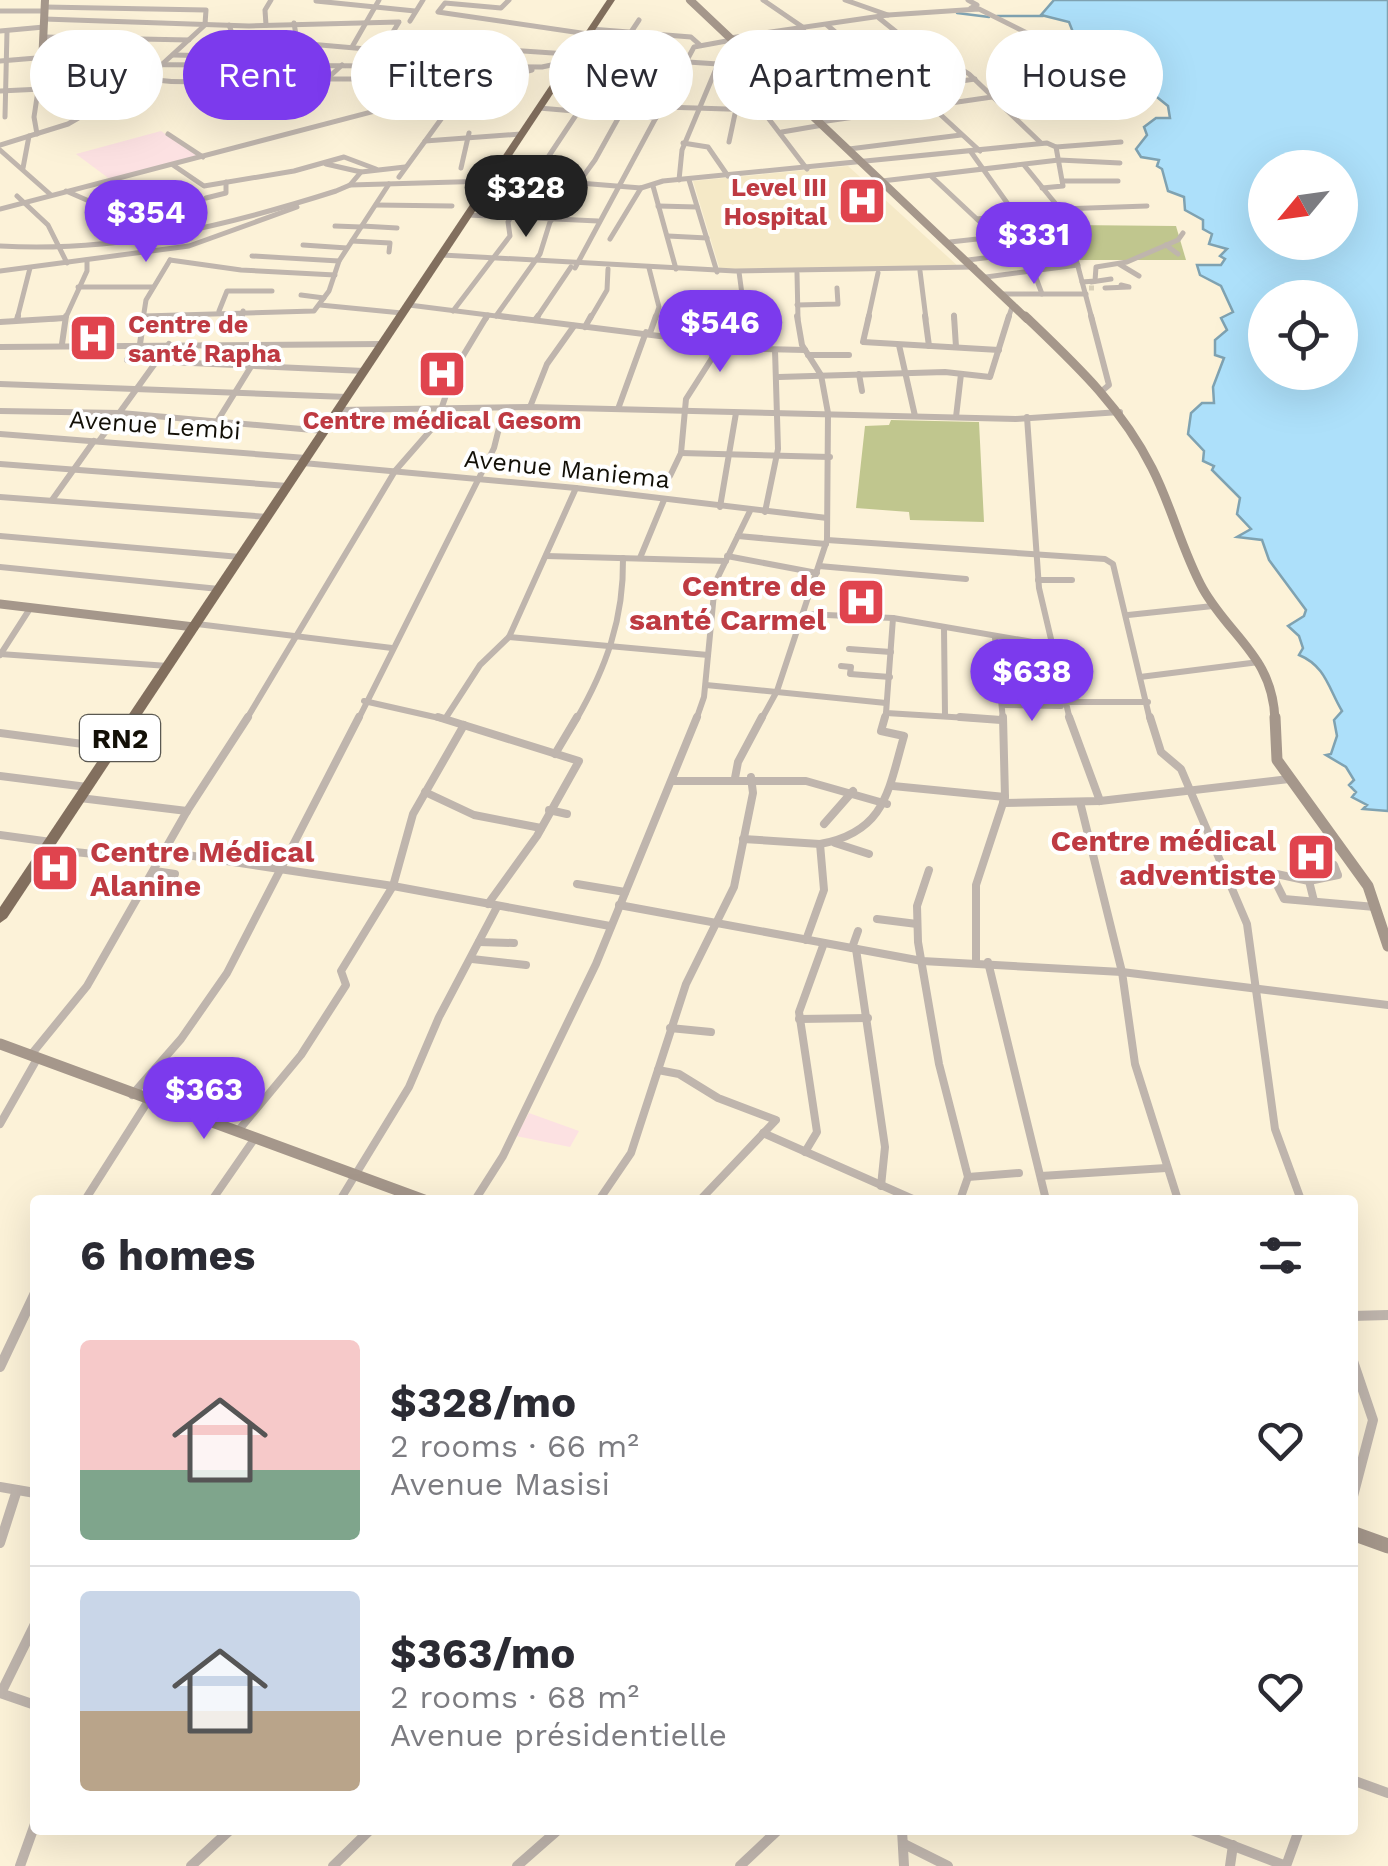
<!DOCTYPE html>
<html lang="en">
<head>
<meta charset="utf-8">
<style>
	:root { --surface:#fff; --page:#f7f7f7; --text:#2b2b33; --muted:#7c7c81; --line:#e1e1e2; --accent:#7c3aed }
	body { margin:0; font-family:"Work Sans",sans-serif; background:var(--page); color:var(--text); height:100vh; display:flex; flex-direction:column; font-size:38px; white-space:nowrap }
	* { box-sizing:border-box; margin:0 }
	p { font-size:32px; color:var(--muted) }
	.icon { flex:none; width:55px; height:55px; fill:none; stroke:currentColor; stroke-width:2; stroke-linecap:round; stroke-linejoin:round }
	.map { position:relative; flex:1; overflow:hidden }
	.sheet { position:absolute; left:30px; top:1195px; width:1328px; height:640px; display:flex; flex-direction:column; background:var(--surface); border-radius:10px; box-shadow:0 10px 40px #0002 }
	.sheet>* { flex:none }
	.top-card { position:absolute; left:30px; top:30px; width:1330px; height:90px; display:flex; gap:20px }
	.needle { width:65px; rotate:241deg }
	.buttons { position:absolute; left:1248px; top:150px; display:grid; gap:20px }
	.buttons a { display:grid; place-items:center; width:110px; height:110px; border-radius:50%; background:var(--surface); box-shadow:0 10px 40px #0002; font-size:50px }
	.price { position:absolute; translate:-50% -85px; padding:0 22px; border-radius:35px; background:var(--accent); color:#fff; font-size:32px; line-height:65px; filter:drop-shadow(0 2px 5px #0008) }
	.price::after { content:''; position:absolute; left:50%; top:60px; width:30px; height:22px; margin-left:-15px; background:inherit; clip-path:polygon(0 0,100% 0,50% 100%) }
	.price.on { background:#222; color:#fff }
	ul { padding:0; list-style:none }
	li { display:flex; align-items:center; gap:30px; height:250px; padding:0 50px }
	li+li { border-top:2px solid var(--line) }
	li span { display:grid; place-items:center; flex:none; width:280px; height:200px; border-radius:10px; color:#555 }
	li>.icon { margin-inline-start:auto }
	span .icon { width:120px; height:120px; fill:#fffc; stroke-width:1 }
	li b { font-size:42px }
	h2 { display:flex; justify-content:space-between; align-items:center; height:120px; padding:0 50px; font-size:42px }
	.chip { padding:0 35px; border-radius:45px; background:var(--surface); box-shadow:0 10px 40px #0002; font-size:35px; line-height:90px }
	.chip.on { background:var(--accent); color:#fff }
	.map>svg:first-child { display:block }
	.built { fill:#f5e9c7 }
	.medical { fill:#fce1e2 }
	.green { fill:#c0c68e }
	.water { fill:#ade0fa; stroke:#7fa2b1; stroke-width:2.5; fill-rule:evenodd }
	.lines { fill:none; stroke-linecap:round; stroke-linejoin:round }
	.stream { stroke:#7fa2b1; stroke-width:2.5 }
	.street-tunnel { stroke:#d9d0b9; stroke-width:5; stroke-dasharray:5 2.5; stroke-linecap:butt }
	.street-far3 { stroke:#bfb5ad; stroke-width:5 }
	.street-far2 { stroke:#bfb5ad; stroke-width:6 }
	.street-far1 { stroke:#bfb5ad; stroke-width:8 }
	.street { stroke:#bfb5ad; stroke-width:10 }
	.secondary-far3 { stroke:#a5978b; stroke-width:8 }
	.secondary-far2 { stroke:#a5978b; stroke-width:9 }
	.secondary-far1 { stroke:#a5978b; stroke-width:11 }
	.secondary { stroke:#a5978b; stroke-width:15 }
	.highway { fill:#826f5e; fill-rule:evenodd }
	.labels { text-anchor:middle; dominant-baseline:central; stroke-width:8; stroke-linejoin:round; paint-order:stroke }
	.far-health-label { font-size:25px; font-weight:bold; fill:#be3a42; stroke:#fff; text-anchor:end }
	.far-street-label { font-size:25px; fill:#131007; stroke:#fff }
	.shield { fill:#fff; stroke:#5a5851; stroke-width:2.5 }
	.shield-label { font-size:28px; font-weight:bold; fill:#131007 }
	.health-label { font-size:30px; font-weight:bold; fill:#be3a42; stroke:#fff; text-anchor:end }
</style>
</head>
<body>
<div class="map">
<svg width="1388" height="1866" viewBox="0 0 1388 1866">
	<rect width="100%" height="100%" fill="#fcf2d8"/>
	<g class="built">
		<path d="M820,60l9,23 -42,4 -22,-24z"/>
		<path d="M848,166l111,101 -109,5 -130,-2 -27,-89z"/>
	</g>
	<g class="medical">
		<path d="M161,131l38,26 -88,23 -35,-26z"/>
		<path d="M529,1113l50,18 -9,16 -54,-11z"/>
	</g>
	<g class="green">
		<path d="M1071,225l105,1 10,34h-106z"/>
		<path d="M891,420l88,2 5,100 -74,-2 -1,-8 -53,-4 9,-82 24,-1z"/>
	</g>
	<path class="water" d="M1054,0h334v811l-25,-2 4,-4 -15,-8 4,-5 -7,-7 5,-5 -8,-13 -20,-12 5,-1 6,-18 -3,-16 8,-9c-13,-21 -16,-45 -43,-56l4,-7 -4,-12 -11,-10 16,-10 2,-6 -37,-50 -7,-20 -25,-3 14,-8 -14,-15 3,-16 -28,-28 2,-4 -11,-5 1,-10 -16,-17 3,-21 11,-10h12l-1,-16 11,-29 -9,-3v-15l12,-10 -6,-12 12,-6 -12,-26 -21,-11 -3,-10h24l4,-6 -5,-3 7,-7 -18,-5 3,-10 -9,-5v-9l-18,-10 -1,-13 -16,-6 -6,-22 -5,-3 2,-6 -18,-3 -5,-8 11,-14 -3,-8 12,-9h14l-2,-12 -15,-12v-12c-30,-12 -51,-34 -77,-42l-7,-18 -28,-7zM1265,168h75v74h-75zM1265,298h75v74h-75z"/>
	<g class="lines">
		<g class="stream">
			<path d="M957,13l32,4"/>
			<path d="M997,16h46"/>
		</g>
		<path class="street-tunnel" d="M1089,288h7"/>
		<g class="street-far3">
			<path d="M509,0l-8,8 -56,-5 -7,9 150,22"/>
			<path d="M763,0l41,28"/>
			<path d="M845,0l43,15"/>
			<path d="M968,0l9,5 -6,3"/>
			<path d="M316,1l99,10"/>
			<path d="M45,7l161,3 -1,14"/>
			<path d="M0,11h44"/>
			<path d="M879,18l56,45 20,2 14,9 72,69"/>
			<path d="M44,19l205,7 150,-4 -17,28"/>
			<path d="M410,21l13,-21"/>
			<path d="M294,23l7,42"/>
			<path d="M229,25l10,27"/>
			<path d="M266,25l-1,-15 6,-10"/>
			<path d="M827,25l65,55"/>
			<path d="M591,29l100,8 9,8"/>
			<path d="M0,31l44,-4"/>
			<path d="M44,37l145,3"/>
			<path d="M730,38l158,-23 91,-6 66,33 32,39 19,7 41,-2"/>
			<path d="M352,47l27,-47"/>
			<path d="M173,55l44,1 92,-12 172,15"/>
			<path d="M0,61l85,-7"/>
			<path d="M758,62l105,-7"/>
			<path d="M158,68l48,-44"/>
			<path d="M146,79c30,4 55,3 85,1 62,-4 124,2 187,-3"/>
			<path d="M785,88l49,-5 -10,-24"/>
			<path d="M0,91l42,-2"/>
			<path d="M120,95l23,4 13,-7"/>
			<path d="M801,104l174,-25"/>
			<path d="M930,105l50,46"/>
			<path d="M57,107l23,-41"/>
			<path d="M664,107l94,3 44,-6"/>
			<path d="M539,108l117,10"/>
			<path d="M762,110l45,59"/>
			<path d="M290,113l52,-48"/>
			<path d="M480,115l20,-21 5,-17"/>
			<path d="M5,117l2,-86"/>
			<path d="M820,122l172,-25"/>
			<path d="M782,132l41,-7"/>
			<path d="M37,134l-3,-17 8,-53 500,3 28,-6"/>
			<path d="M168,134l35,23"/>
			<path d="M425,141l96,-7"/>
			<path d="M729,142l7,-33"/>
			<path d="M683,143l25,4 20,29"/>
			<path d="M0,145l68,-21 79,-46"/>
			<path d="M1056,147l65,-5"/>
			<path d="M849,149l112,-14"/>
			<path d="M0,150l51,45"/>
			<path d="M971,152l44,62"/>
			<path d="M326,164l35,8"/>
			<path d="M173,165l31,21 90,-15 50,-14 32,12"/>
			<path d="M1024,165l40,49 28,105"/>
			<path d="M23,168l6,-32"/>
			<path d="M461,168l8,-35"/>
			<path d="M494,176l147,12 22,-7 384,-38 9,4 7,39 -21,2"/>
			<path d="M931,176l65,61"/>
			<path d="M399,177l93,-128 226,15 -36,86 -3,30"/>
			<path d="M689,180l28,92"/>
			<path d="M882,181l177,-21 61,3"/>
			<path d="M1063,181h55"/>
			<path d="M350,185l141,-4"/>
			<path d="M653,186l23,83"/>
			<path d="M66,191l23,10 75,-10"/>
			<path d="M17,196l31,29 19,38"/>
			<path d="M206,198l20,-5v-11"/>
			<path d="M376,205l76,1"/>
			<path d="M658,206l39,1"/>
			<path d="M0,209l532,-139"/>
			<path d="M468,215l130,6"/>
			<path d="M977,219l83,-10 87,-3"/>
			<path d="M335,226l26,1"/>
			<path d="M362,226l35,2"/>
			<path d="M668,236l39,2"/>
			<path d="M610,239l31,-51"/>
			<path d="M352,241l38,2 -1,9"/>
			<path d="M950,242l119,-13"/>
			<path d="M303,245l44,3"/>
			<path d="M1166,245l12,9"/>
			<path d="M0,246c116,7 226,-20 336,-55l14,-6 11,-13 44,-5"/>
			<path d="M442,255l293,16 240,-4"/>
			<path d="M252,256l87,5"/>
			<path d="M170,260l71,10 94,5"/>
			<path d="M968,260l105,-13"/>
			<path d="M1119,264l20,12"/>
			<path d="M575,268l119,-221 38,-7"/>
			<path d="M649,268l10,39 -4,12"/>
			<path d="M1033,270l9,24"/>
			<path d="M0,271l189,-25 108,-39"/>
			<path d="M920,271l6,48"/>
			<path d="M797,273l1,46"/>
			<path d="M986,277l92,-12"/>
			<path d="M1082,282l13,-1 1,-14 31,-5 51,-22 5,-7"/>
			<path d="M1091,282l20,-3"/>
			<path d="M78,287h75"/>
			<path d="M1105,288l24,-1 -8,-2"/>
			<path d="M1003,294h83"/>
			<path d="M301,295l23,3"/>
			<path d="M320,305l82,8"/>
			<path d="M409,305l111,14"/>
			<path d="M797,305l41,-1 -1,-16"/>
			<path d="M219,311l8,-20h45"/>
			<path d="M453,311l57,-75 -2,-14 13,-24 118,-178"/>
			<path d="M954,315v4"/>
			<path d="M144,316l170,-5 15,-20 10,-30 50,-77"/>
			<path d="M496,316l44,-62 10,-32 45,-62 61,-110"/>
			<path d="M17,319l13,-51"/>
			<path d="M52,319l13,-1"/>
			<path d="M65,319l22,-48v-11"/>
			<path d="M143,319l3,-19 24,-40"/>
			<path d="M241,319l2,-8"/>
			<path d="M486,319l2,-4"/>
			<path d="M536,319l35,-52"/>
			<path d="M590,319l17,-29 1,-21"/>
			<path d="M738,319l6,-10 -5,-37"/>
			<path d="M868,319l10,-46"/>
			<path d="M1008,319l5,-15"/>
		</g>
		<g class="street-far2">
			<path d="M500,316l263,33 42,1"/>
			<path d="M869,316l-6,26 136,8"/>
			<path d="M925,316l4,30"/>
			<path d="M954,316l2,31"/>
			<path d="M1091,316l18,69 -6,5"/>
			<path d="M17,320l1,-4"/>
			<path d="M535,320l3,-4"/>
			<path d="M0,322l65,-4"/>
			<path d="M239,326l3,-10"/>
			<path d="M585,327l6,-11"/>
			<path d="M650,333l6,-17"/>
			<path d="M62,344l4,-28"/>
			<path d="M140,344l4,-28"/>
			<path d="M899,345l16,71"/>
			<path d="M0,347l382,-3"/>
			<path d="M808,355h41"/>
			<path d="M127,360l237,11"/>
			<path d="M859,374l3,17"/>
			<path d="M779,377l166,-5 45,5 19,-61"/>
			<path d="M0,384l347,13"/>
			<path d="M530,407l17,-43 27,-38"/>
			<path d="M618,409l28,-77"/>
			<path d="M339,410l191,-3 486,12 104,-7"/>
			<path d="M0,411l121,2 203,18"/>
			<path d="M956,417l5,-43"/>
			<path d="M1027,417l12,171 31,132"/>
			<path d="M218,420l34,-55"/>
			<path d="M0,434l306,24"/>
			<path d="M99,441l70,-97"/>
			<path d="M681,453l149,4"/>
			<path d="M303,463l273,25 251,30"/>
			<path d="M0,464l288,22"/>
			<path d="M670,476l11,-23 5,-54 53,-83"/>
			<path d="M0,497l268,20"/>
			<path d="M52,500l42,-59"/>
			<path d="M720,507l16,-94"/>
			<path d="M765,512l13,-63 -3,-99"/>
			<path d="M0,536l240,21"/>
			<path d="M738,536l88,8"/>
			<path d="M827,540l278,19 8,5 37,156"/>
			<path d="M546,556l180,5"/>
			<path d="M727,556l90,17"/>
			<path d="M640,558l24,-58"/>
			<path d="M819,566l147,13"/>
			<path d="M0,567l219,22"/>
			<path d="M1038,580h34"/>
			<path d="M804,614l89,4 157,27"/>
			<path d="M1128,615l85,-9"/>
			<path d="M893,618l-7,95 115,7"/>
			<path d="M197,624l195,24"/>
			<path d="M944,628l1,87"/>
			<path d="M509,637l199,18"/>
			<path d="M995,638l8,82"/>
			<path d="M849,649l42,3"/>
			<path d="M0,654l168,12"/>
			<path d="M0,655l31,-48"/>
			<path d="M841,666l10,1 -1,7 40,3"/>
			<path d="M1140,677l119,-15"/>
			<path d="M706,685l180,18"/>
			<path d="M364,701l84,19"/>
			<path d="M1061,702h87"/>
			<path d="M1003,705l58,1"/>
			<path d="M445,719l35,-54 29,-28 67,-149"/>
			<path d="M246,720l149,-249 41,-47 19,-55 32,-53"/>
			<path d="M358,720l136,-272 10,-40"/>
			<path d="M576,720c30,-52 48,-101 47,-162"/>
			<path d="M696,720l8,-23 11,-114 35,-72"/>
			<path d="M761,720l16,-29 50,-151 1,-127 -7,-38 -19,-30 -5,-29"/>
			<path d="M884,720l2,-7"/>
		</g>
		<g class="street-far1">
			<path d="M438,717l141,44 -42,75 -49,68"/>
			<path d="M960,717l41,3"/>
			<path d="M1069,717l31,84"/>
			<path d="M1150,717l11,35 20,17 66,155 28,205 26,71"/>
			<path d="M0,733l113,15"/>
			<path d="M555,754l22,-37"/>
			<path d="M0,776l87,11"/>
			<path d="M735,778l3,-16 24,-45"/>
			<path d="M674,781h132l81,23"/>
			<path d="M893,786l112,11"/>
			<path d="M425,792l49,23 67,13"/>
			<path d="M80,798l107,13"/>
			<path d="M1080,802l42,170 13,92 43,136"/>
			<path d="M1003,803l97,-2 189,-22"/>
			<path d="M549,810l18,4"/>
			<path d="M824,824l29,-33"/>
			<path d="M0,835l51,7"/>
			<path d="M743,839l77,5"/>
			<path d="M835,843l34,11"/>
			<path d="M46,849l115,12"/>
			<path d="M167,852l226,34 217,40"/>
			<path d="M929,870l-12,36 1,36 21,122 29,113 -8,23"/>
			<path d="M155,871l20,3"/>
			<path d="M149,881l25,4"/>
			<path d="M1309,881l29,-6 -4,-10"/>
			<path d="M1276,883l8,16 91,8"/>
			<path d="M1276,883l-12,-6 8,-4 37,8 5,20"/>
			<path d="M577,884l48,8"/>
			<path d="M619,905l303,56 200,11 266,33"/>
			<path d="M877,919l40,5"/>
			<path d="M806,940l18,-50 -4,-46c65,-12 68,-52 84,-108l-23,-5 4,-14"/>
			<path d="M479,942l35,1"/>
			<path d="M852,948l6,-17"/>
			<path d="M856,949l29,198 -4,39"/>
			<path d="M472,959l54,6"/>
			<path d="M976,962v-77l29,-88 -2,-80"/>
			<path d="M988,962l58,238"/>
			<path d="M799,1019l69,-1"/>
			<path d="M670,1028l41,4"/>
			<path d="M30,1056l57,-70 100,-175 61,-94"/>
			<path d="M658,1070l21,4 39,24 58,22 -76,80"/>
			<path d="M132,1095l49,-56 46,-66 132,-256"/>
			<path d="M0,1124l37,-65"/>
			<path d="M238,1131l63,-76 45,-70 -5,-14 52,-85 20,-72 51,-89"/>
			<path d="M763,1133l152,67"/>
			<path d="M805,1152l12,-20 -18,-120 25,-69"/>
			<path d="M1041,1176l125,-8"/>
			<path d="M968,1177l51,-4"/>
			<path d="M85,1200l63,-99"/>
			<path d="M212,1200l43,-62"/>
			<path d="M340,1200l69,-113 30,-70 58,-110"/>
			<path d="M475,1200l28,-44 93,-192 101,-247"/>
			<path d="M599,1200l32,-47 55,-169 48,-97 19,-94 -2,-16"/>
		</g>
		<g class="street">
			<path d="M1352,1316l36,-1"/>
			<path d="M1352,1358l21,62 -21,80"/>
			<path d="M0,1367l35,-74"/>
			<path d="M0,1487l35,6"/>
			<path d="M0,1543l17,-53"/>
			<path d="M0,1693l35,12"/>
			<path d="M1,1693l34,-69"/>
			<path d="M1352,1780l36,13"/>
			<path d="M902,1830l2,36"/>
			<path d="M1192,1830l94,36"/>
			<path d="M904,1844l44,22"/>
			<path d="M20,1866l15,-42"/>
			<path d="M191,1866l39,-36"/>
			<path d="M333,1866l37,-36"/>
			<path d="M517,1866l41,-36"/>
			<path d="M740,1866l38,-36"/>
			<path d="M1230,1866l3,-21"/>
			<path d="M1286,1866l13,-36"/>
		</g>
		<g class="secondary-far3">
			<path d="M690,0l337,319"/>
			<path d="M42,64l3,-64"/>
		</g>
		<g class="secondary-far2">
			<path d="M1025,316c49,47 96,90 127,152 20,39 30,83 51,121 28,49 70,68 72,131"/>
			<path d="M0,604l194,23"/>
		</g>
		<g class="secondary-far1">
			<path d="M1275,717l2,43 91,126 20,60"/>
			<path d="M0,1044l424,156"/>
		</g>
		<path class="secondary" d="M1352,1533l36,13"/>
		<path class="highway" d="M607,0h8l-608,918 -7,5v-16z"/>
	</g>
	<defs>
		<g id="hospital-square" transform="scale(2.5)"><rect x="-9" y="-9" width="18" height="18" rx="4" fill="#e0444e" stroke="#fff"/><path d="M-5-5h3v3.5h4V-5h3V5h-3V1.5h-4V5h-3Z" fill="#fff"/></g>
	</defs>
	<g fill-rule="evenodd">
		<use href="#hospital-square" x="862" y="201"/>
		<use href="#hospital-square" x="93" y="338"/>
		<use href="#hospital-square" x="442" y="374"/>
		<use href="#hospital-square" x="861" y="602"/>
		<use href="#hospital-square" x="1311" y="857"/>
		<use href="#hospital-square" x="55" y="868"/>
	</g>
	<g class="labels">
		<g class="far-health-label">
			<text x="827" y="187">Level III<tspan x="827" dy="29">Hospital</tspan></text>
			<text x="128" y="324" text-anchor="start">Centre de<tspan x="128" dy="29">santé Rapha</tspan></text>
			<text x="442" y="420" text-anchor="middle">Centre médical Gesom</text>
		</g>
		<g class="far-street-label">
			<text transform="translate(155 425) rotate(4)">Avenue Lembi</text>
			<text transform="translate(567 469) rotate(6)">Avenue Maniema</text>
		</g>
		<rect class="shield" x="80" y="715" width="80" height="46" rx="8"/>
		<g class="shield-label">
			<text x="120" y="738">RN2</text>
		</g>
		<g class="health-label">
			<text x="826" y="585">Centre de<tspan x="826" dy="34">santé Carmel</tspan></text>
			<text x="1276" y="840">Centre médical<tspan x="1276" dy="34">adventiste</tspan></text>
			<text x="90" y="851" text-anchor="start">Centre Médical<tspan x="90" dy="34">Alanine</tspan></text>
		</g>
	</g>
</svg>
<div class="buttons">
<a><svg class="needle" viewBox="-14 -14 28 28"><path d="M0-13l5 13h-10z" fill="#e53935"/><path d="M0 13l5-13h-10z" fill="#7c7c81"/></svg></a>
<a><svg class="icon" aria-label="locate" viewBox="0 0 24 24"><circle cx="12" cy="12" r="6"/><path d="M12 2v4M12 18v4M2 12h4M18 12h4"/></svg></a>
</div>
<b class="price on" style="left:526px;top:240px">$328</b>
<b class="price" style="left:146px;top:265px">$354</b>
<b class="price" style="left:1034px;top:287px">$331</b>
<b class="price" style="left:720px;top:375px">$546</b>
<b class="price" style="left:1032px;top:724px">$638</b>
<b class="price" style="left:204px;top:1142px">$363</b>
<div class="top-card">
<a class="chip">Buy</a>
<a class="chip on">Rent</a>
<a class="chip">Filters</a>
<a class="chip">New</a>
<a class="chip">Apartment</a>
<a class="chip">House</a>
</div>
<section class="sheet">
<h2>6 homes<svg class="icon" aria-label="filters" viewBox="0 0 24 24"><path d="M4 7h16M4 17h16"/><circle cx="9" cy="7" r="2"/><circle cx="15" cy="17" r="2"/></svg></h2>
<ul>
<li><span style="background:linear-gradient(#f6c9c9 65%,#7fa58c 0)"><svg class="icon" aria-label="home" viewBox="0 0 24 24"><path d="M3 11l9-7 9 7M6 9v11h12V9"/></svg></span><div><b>$328/mo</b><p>2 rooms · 66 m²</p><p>Avenue Masisi</p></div><svg class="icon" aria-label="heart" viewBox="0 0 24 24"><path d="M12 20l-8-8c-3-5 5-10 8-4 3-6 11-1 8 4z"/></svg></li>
<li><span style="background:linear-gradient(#c9d6e8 60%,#b9a48a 0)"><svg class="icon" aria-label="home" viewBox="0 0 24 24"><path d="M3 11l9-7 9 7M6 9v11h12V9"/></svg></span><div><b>$363/mo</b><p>2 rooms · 68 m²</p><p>Avenue présidentielle</p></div><svg class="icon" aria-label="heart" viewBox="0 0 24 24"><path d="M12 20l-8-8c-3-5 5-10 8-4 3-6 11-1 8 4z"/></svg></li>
</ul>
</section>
</div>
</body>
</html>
